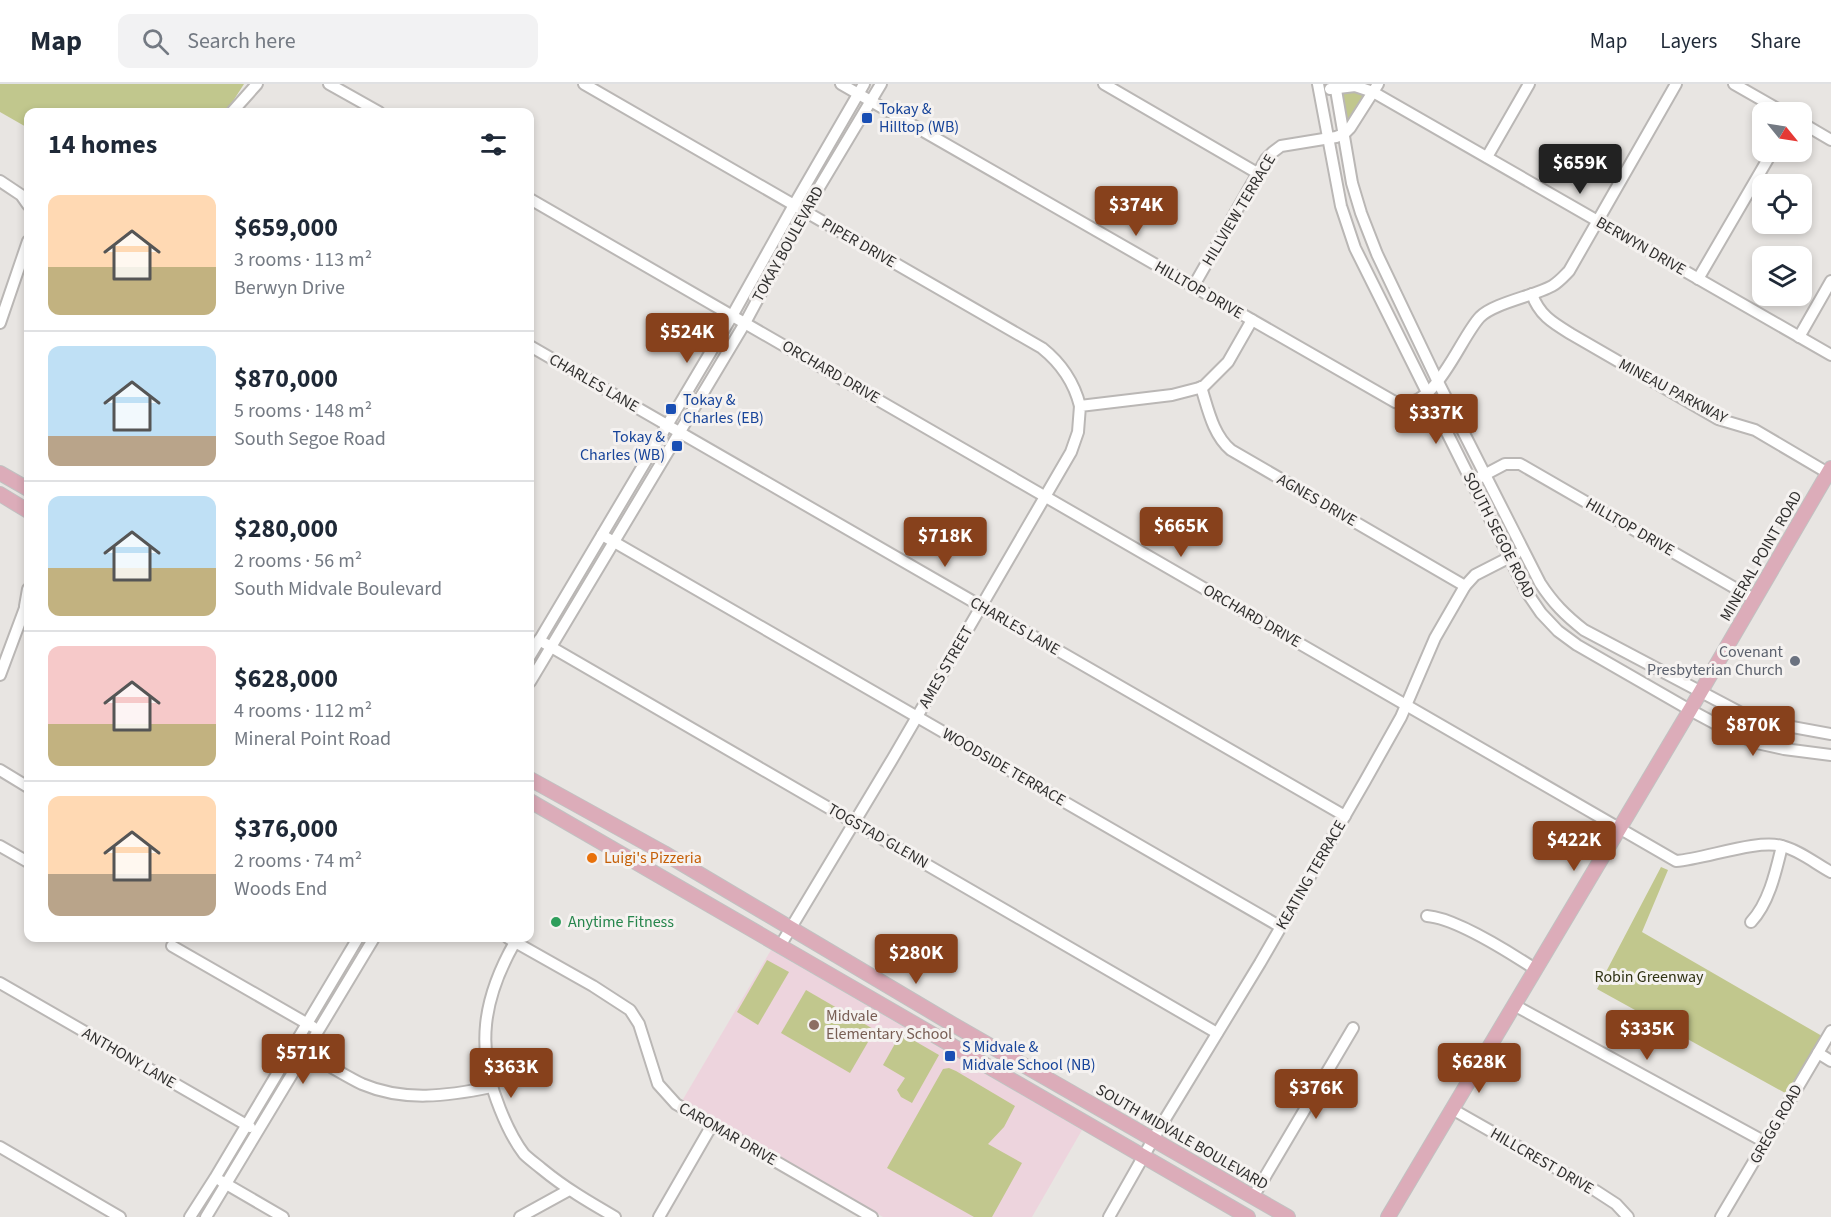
<!DOCTYPE html>
<html lang="en">
<head>
<meta charset="utf-8">
<style>
	:root { --surface:#fff; --page:#f2f2f3; --text:#1f2937; --muted:#747a83; --line:#e0e1e3; --accent:#87411c }
	body { margin:0; font-family:"Source Sans 3",sans-serif; background:var(--page); color:var(--text); height:100vh; display:flex; flex-direction:column; font-size:22px; white-space:nowrap }
	* { box-sizing:border-box; margin:0 }
	p { font-size:20px; color:var(--muted) }
	.icon { flex:none; width:33px; height:33px; fill:none; stroke:currentColor; stroke-width:2; stroke-linecap:round; stroke-linejoin:round }
	.map { position:relative; flex:1; overflow:hidden }
	.sheet { position:absolute; left:24px; top:24px; width:510px; height:834px; display:flex; flex-direction:column; background:var(--surface); border-radius:12px; box-shadow:0 3px 9px #0003 }
	.sheet>* { flex:none }
	.needle { width:39px; rotate:120deg }
	.tools { position:absolute; left:1752px; top:18px; display:grid; gap:12px }
	.tools a { display:grid; place-items:center; width:60px; height:60px; border-radius:12px; background:var(--surface); box-shadow:0 3px 9px #0003; font-size:30px }
	.price { position:absolute; translate:-50% -51px; padding:0 14px; border-radius:6px; background:var(--accent); color:#fff; font-size:20px; line-height:39px; filter:drop-shadow(0 2px 3px #0008) }
	.price::after { content:''; position:absolute; left:50%; top:36px; width:18px; height:14px; margin-left:-9px; background:inherit; clip-path:polygon(0 0,100% 0,50% 100%) }
	.price.selected { background:#222; color:#fff }
	ul { padding:0; list-style:none }
	li { display:flex; align-items:center; gap:18px; height:150px; padding:0 24px }
	li+li { border-top:2px solid var(--line) }
	li span { display:grid; place-items:center; flex:none; width:168px; height:120px; border-radius:12px; color:#555 }
	li>.icon { margin-inline-start:auto }
	span .icon { width:72px; height:72px; fill:#fffc; stroke-width:1 }
	li b { font-size:26px }
	h2 { display:flex; justify-content:space-between; align-items:center; height:72px; padding:0 24px; font-size:26px }
	header { display:flex; align-items:center; gap:36px; box-sizing:border-box; height:84px; padding:0 30px; background:var(--surface); border-bottom:2px solid var(--line) }
	header strong { font-size:28px }
	nav { display:flex; gap:33px; margin-inline-start:auto; font-size:21px }
	.search { width:420px; height:54px; background:var(--page); display:flex; align-items:center; gap:15px; box-sizing:border-box; padding:0 21px; border-radius:12px; color:var(--muted); font-size:22px }
	.map>svg:first-child { display:block }
	.education { fill:#edd4dd }
	.green { fill:#c1c78d }
	.lines { fill:none; stroke-linecap:round; stroke-linejoin:round }
	.minor-casing { stroke:#bab7b5; stroke-width:14 }
	.major-casing { stroke:#c1c1c1; stroke-width:16 }
	.minor { stroke:#fff; stroke-width:10 }
	.major { stroke:#dcacb9; stroke-width:14 }
	.transit-dot { fill:#1a4fb4; stroke:#f5f2f0; stroke-width:2 }
	.worship-dot { fill:#6b7280; stroke:#f5f2f0; stroke-width:2 }
	.food-dot { fill:#e8710a; stroke:#f5f2f0; stroke-width:2 }
	.leisure-dot { fill:#2e9e5b; stroke:#f5f2f0; stroke-width:2 }
	.education-dot { fill:#8d6e63; stroke:#f5f2f0; stroke-width:2 }
	.labels { text-anchor:middle; dominant-baseline:central; stroke-width:6; stroke-linejoin:round; paint-order:stroke }
	.transit-label { font-size:16px; fill:#164399; stroke:#f5f2f0; text-anchor:start }
	.street-label { font-size:16px; fill:#31302f; stroke:#f5f2f0 }
	.worship-label { font-size:16px; fill:#5b616d; stroke:#f5f2f0; text-anchor:end }
	.food-label { font-size:16px; fill:#c56008; stroke:#f5f2f0; text-anchor:start }
	.leisure-label { font-size:16px; fill:#27864d; stroke:#f5f2f0; text-anchor:start }
	.park-label { font-size:16px; fill:#2f3213; stroke:#f5f2f0 }
	.education-label { font-size:16px; fill:#785e54; stroke:#f5f2f0; text-anchor:start }
</style>
</head>
<body>
<header>
<strong>Map</strong>
<div class="search"><svg class="icon" aria-label="search" viewBox="0 0 24 24"><circle cx="10" cy="10" r="6"/><path d="M15 15l6 6"/></svg>Search here</div>
<nav><a>Map</a><a>Layers</a><a>Share</a></nav>
</header>
<div class="map">
<svg width="1831" height="1133" viewBox="0 0 1831 1133">
	<rect width="100%" height="100%" fill="#e8e5e2"/>
	<path class="education" d="M771,866l311,180 -50,87h-149l-201,-116z"/>
	<g class="green">
		<path d="M0,0h244l-18,28h-198v16l-28,-16z"/>
		<path d="M1336,4l37,4 -25,39z"/>
		<path d="M1661,783l7,3 -26,62 180,104 -35,58 -190,-105z"/>
		<path d="M767,876l22,12 -31,53 -21,-13z"/>
		<path d="M806,906l69,40 -25,43 -69,-40z"/>
		<path d="M901,949l38,22 -27,48 -11,-6 -4,-7 8,-12 -22,-13z"/>
		<path d="M949,984l7,3 59,35 -11,21 -16,17 34,19 -30,54h-18l-87,-49 56,-99z"/>
	</g>
	<g class="lines">
		<g class="minor-casing">
			<g id="minor">
				<path d="M329,0l50,28"/>
				<path d="M584,0l458,264c20,16 32,34 38,58"/>
				<path d="M841,0l554,318c39,13 64,-63 85,-85 14,-14 54,-21 72,-31 7,-4 12,-10 17,-15l107,-187"/>
				<path d="M1104,0l155,90"/>
				<path d="M1318,0l23,122 14,42 171,343 15,22 17,18 19,14 113,65 43,23 24,10 27,6 47,6"/>
				<path d="M1335,0l17,99 9,30 16,41 61,128 102,201c13,20 25,32 44,47l157,83 29,10 61,11"/>
				<path d="M1734,0l49,28"/>
				<path d="M1330,5l25,-3 18,6 458,263"/>
				<path d="M232,28l25,-28"/>
				<path d="M1802,39l29,17"/>
				<path d="M1487,73l42,-73"/>
				<path d="M0,97l21,14 7,10"/>
				<path d="M530,115l1146,662c29,-2 80,-22 106,-15 17,4 34,18 49,26"/>
				<path d="M1698,195l74,-127"/>
				<path d="M1193,203l73,-128 7,-7 8,-6 55,-9 8,-3 6,-6 28,-44"/>
				<path d="M1532,210c7,21 21,29 39,40l147,85 37,11 73,43"/>
				<path d="M0,239l28,-82"/>
				<path d="M1799,253l32,-56"/>
				<path d="M530,262l815,470"/>
				<path d="M1201,303c7,22 12,48 30,63l234,136"/>
				<path d="M1471,398l34,-18h15l234,135"/>
				<path d="M602,451l679,392"/>
				<path d="M25,522l3,-17"/>
				<path d="M539,556l678,393"/>
				<path d="M530,572l202,-340 62,-111 70,-121"/>
				<path d="M0,591l28,-75"/>
				<path d="M530,598l215,-359 60,-112 76,-127"/>
				<path d="M0,686l28,17"/>
				<path d="M0,762l28,16"/>
				<path d="M1427,832c29,2 82,36 108,53"/>
				<path d="M1751,838c18,-19 25,-51 31,-76"/>
				<path d="M508,854l85,48 37,24 9,14 19,60 18,20 196,113"/>
				<path d="M515,858c-32,56 -40,106 -15,167 6,15 14,32 24,45 5,5 12,10 18,15 23,19 47,33 73,48"/>
				<path d="M172,862l141,81"/>
				<path d="M780,862l113,-188 178,-306 7,-20 2,-26 92,-11 31,-8 25,-25 24,-42"/>
				<path d="M0,899l250,144"/>
				<path d="M1514,921l251,137"/>
				<path d="M301,965c20,12 41,25 61,35 42,18 86,12 129,3"/>
				<path d="M1818,969l13,8"/>
				<path d="M1452,1025l144,82 20,13 12,13"/>
				<path d="M0,1063l120,70"/>
				<path d="M221,1097l62,36"/>
				<path d="M1253,1113l100,-169"/>
				<path d="M190,1133l25,-39 143,-240"/>
				<path d="M206,1133l168,-279"/>
				<path d="M520,1133l49,-27"/>
				<path d="M659,1133l53,-92"/>
				<path d="M1109,1133l50,-88 101,-166 105,-182 36,-64 34,-79 30,-52 10,-11 41,-21"/>
				<path d="M1721,1133l110,-186"/>
			</g>
		</g>
		<g class="major-casing">
			<g id="major">
				<path d="M0,389l28,16"/>
				<path d="M0,410l28,17"/>
				<path d="M530,695l134,74 283,168 341,196"/>
				<path d="M530,717l718,416"/>
				<path d="M1388,1133l302,-507 141,-242"/>
			</g>
		</g>
		<use href="#minor" class="minor"/>
		<use href="#major" class="major"/>
	</g>
	<g class="transit-dot">
		<rect x="861" y="28" width="12" height="12" rx="3"/>
		<rect x="665" y="319" width="12" height="12" rx="3"/>
		<rect x="671" y="356" width="12" height="12" rx="3"/>
		<rect x="944" y="966" width="12" height="12" rx="3"/>
	</g>
	<circle class="worship-dot" cx="1795" cy="577" r="6"/>
	<circle class="food-dot" cx="592" cy="774" r="6"/>
	<circle class="leisure-dot" cx="556" cy="838" r="6"/>
	<circle class="education-dot" cx="814" cy="941" r="6"/>
	<g class="labels">
		<g class="transit-label">
			<text x="879" y="25">Tokay &amp;<tspan x="879" dy="18">Hilltop (WB)</tspan></text>
			<text x="683" y="316">Tokay &amp;<tspan x="683" dy="18">Charles (EB)</tspan></text>
			<text x="665" y="353" text-anchor="end">Tokay &amp;<tspan x="665" dy="18">Charles (WB)</tspan></text>
			<text x="962" y="963">S Midvale &amp;<tspan x="962" dy="18">Midvale School (NB)</tspan></text>
		</g>
		<g class="street-label">
			<text transform="translate(1239 126) rotate(-59)">HILLVIEW TERRACE</text>
			<text transform="translate(859 159) rotate(30)">PIPER DRIVE</text>
			<text transform="translate(788 160) rotate(-61)">TOKAY BOULEVARD</text>
			<text transform="translate(1641 162) rotate(30)">BERWYN DRIVE</text>
			<text transform="translate(1199 206) rotate(30)">HILLTOP DRIVE</text>
			<text transform="translate(831 288) rotate(30)">ORCHARD DRIVE</text>
			<text transform="translate(594 299) rotate(30)">CHARLES LANE</text>
			<text transform="translate(1673 307) rotate(28)">MINEAU PARKWAY</text>
			<text transform="translate(1317 416) rotate(30)">AGNES DRIVE</text>
			<text transform="translate(1630 443) rotate(30)">HILLTOP DRIVE</text>
			<text transform="translate(1499 451) rotate(63)">SOUTH SEGOE ROAD</text>
			<text transform="translate(1761 472) rotate(-60)">MINERAL POINT ROAD</text>
			<text transform="translate(1252 532) rotate(30)">ORCHARD DRIVE</text>
			<text transform="translate(1015 542) rotate(30)">CHARLES LANE</text>
			<text transform="translate(946 583) rotate(-60)">AMES STREET</text>
			<text transform="translate(1004 683) rotate(30)">WOODSIDE TERRACE</text>
			<text transform="translate(878 752) rotate(30)">TOGSTAD GLENN</text>
			<text transform="translate(1311 791) rotate(-60)">KEATING TERRACE</text>
			<text transform="translate(129 974) rotate(30)">ANTHONY LANE</text>
			<text transform="translate(1776 1040) rotate(-60)">GREGG ROAD</text>
			<text transform="translate(728 1050) rotate(30)">CAROMAR DRIVE</text>
			<text transform="translate(1182 1053) rotate(30)">SOUTH MIDVALE BOULEVARD</text>
			<text transform="translate(1542 1077) rotate(30)">HILLCREST DRIVE</text>
		</g>
		<g class="worship-label">
			<text x="1783" y="568">Covenant<tspan x="1783" dy="18">Presbyterian Church</tspan></text>
		</g>
		<g class="food-label">
			<text x="604" y="774">Luigi's Pizzeria</text>
		</g>
		<g class="leisure-label">
			<text x="568" y="838">Anytime Fitness</text>
		</g>
		<g class="park-label">
			<text x="1649" y="893">Robin Greenway</text>
		</g>
		<g class="education-label">
			<text x="826" y="932">Midvale<tspan x="826" dy="18">Elementary School</tspan></text>
		</g>
	</g>
</svg>
<div class="tools">
<a><svg class="needle" viewBox="-14 -14 28 28"><path d="M0-13l5 13h-10z" fill="#e53935"/><path d="M0 13l5-13h-10z" fill="#747a83"/></svg></a>
<a><svg class="icon" aria-label="locate" viewBox="0 0 24 24"><circle cx="12" cy="12" r="6"/><path d="M12 2v4M12 18v4M2 12h4M18 12h4"/></svg></a>
<a><svg class="icon" aria-label="layers" viewBox="0 0 24 24"><path d="M12 4l9 5-9 5-9-5zM3 14l9 5 9-5"/></svg></a>
</div>
<b class="price selected" style="left:1580px;top:111px">$659K</b>
<b class="price" style="left:1136px;top:153px">$374K</b>
<b class="price" style="left:687px;top:280px">$524K</b>
<b class="price" style="left:1436px;top:361px">$337K</b>
<b class="price" style="left:1181px;top:474px">$665K</b>
<b class="price" style="left:945px;top:484px">$718K</b>
<b class="price" style="left:1753px;top:673px">$870K</b>
<b class="price" style="left:1574px;top:788px">$422K</b>
<b class="price" style="left:916px;top:901px">$280K</b>
<b class="price" style="left:1647px;top:977px">$335K</b>
<b class="price" style="left:303px;top:1001px">$571K</b>
<b class="price" style="left:1479px;top:1010px">$628K</b>
<b class="price" style="left:511px;top:1015px">$363K</b>
<b class="price" style="left:1316px;top:1036px">$376K</b>
<section class="sheet">
<h2>14 homes<svg class="icon" aria-label="filters" viewBox="0 0 24 24"><path d="M4 7h16M4 17h16"/><circle cx="9" cy="7" r="2"/><circle cx="15" cy="17" r="2"/></svg></h2>
<ul>
<li><span style="background:linear-gradient(#ffd9b3 60%,#c2b280 0)"><svg class="icon" aria-label="home" viewBox="0 0 24 24"><path d="M3 11l9-7 9 7M6 9v11h12V9"/></svg></span><div><b>$659,000</b><p>3 rooms · 113 m²</p><p>Berwyn Drive</p></div></li>
<li><span style="background:linear-gradient(#bfe0f5 75%,#b9a48a 0)"><svg class="icon" aria-label="home" viewBox="0 0 24 24"><path d="M3 11l9-7 9 7M6 9v11h12V9"/></svg></span><div><b>$870,000</b><p>5 rooms · 148 m²</p><p>South Segoe Road</p></div></li>
<li><span style="background:linear-gradient(#bfe0f5 60%,#c2b280 0)"><svg class="icon" aria-label="home" viewBox="0 0 24 24"><path d="M3 11l9-7 9 7M6 9v11h12V9"/></svg></span><div><b>$280,000</b><p>2 rooms · 56 m²</p><p>South Midvale Boulevard</p></div></li>
<li><span style="background:linear-gradient(#f6c9c9 65%,#c2b280 0)"><svg class="icon" aria-label="home" viewBox="0 0 24 24"><path d="M3 11l9-7 9 7M6 9v11h12V9"/></svg></span><div><b>$628,000</b><p>4 rooms · 112 m²</p><p>Mineral Point Road</p></div></li>
<li><span style="background:linear-gradient(#ffd9b3 65%,#b9a48a 0)"><svg class="icon" aria-label="home" viewBox="0 0 24 24"><path d="M3 11l9-7 9 7M6 9v11h12V9"/></svg></span><div><b>$376,000</b><p>2 rooms · 74 m²</p><p>Woods End</p></div></li>
</ul>
</section>
</div>
</body>
</html>
